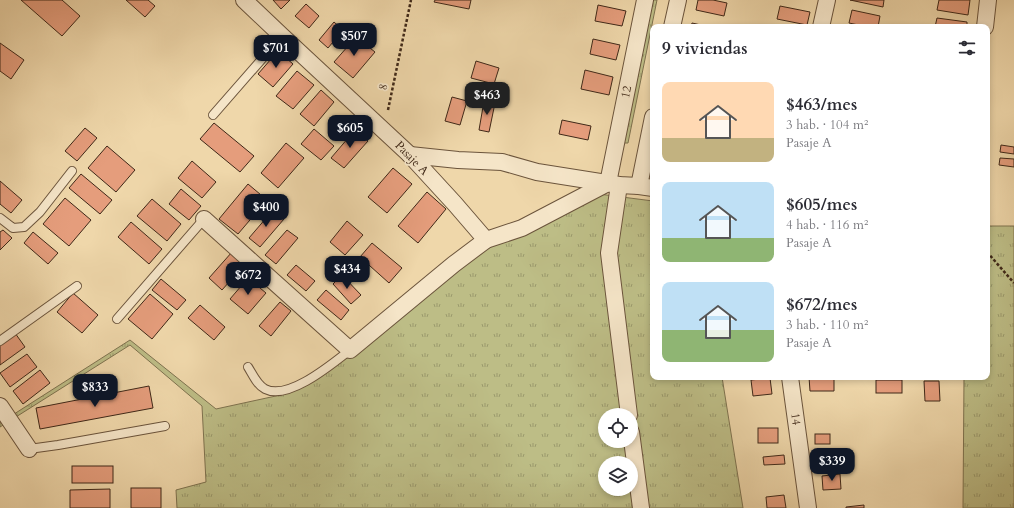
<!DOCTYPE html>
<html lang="es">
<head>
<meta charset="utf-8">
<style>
	:root { --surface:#fff; --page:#f2f2f3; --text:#2b2b33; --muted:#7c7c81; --accent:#111827 }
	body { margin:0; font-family:Cardo,serif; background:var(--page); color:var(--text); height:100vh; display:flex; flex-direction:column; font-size:15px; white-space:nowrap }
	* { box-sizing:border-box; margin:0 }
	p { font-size:13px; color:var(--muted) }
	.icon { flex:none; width:22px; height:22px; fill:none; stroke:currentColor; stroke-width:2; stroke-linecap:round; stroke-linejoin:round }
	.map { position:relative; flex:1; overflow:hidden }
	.sheet { position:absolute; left:650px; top:24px; width:340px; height:356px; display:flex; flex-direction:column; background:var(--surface); border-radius:8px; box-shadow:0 2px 6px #0003 }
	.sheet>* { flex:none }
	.tools { position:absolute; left:598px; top:408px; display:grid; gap:8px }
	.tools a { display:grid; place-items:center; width:40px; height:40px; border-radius:50%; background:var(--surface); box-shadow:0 2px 6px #0003; font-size:20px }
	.price { position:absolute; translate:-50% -34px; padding:0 9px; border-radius:8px; background:var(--accent); color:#fff; font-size:13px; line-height:26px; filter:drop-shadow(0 1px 2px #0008) }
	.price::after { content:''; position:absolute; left:50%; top:24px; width:12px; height:9px; margin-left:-6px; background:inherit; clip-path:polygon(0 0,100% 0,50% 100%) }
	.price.on { background:#222; color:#fff }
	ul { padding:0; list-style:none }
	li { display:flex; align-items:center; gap:12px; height:100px; padding:0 12px }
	li span { display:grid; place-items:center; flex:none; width:112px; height:80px; border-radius:8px; color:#555 }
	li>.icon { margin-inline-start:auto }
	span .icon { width:48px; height:48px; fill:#fffc; stroke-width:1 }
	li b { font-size:17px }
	h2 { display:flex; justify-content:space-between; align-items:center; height:48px; padding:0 12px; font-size:17px }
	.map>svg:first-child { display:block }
	.grass { fill:url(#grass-tufts); stroke:#7e724f; fill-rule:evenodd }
	.building { fill:#e59d7c; stroke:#3f2818 }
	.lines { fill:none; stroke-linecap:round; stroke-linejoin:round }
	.lane-casing { stroke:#6b543c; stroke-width:10 }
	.street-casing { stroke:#6b543c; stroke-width:18 }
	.path { stroke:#3f2818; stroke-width:2.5; stroke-dasharray:3 2; stroke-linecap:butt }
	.lane { stroke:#f5e5c8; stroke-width:8 }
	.street { stroke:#f5e5c8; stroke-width:16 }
	.labels { text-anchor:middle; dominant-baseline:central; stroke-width:3.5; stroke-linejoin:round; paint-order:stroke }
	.street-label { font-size:12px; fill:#3f2818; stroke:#f5e5c8 }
</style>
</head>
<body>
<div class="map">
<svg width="1014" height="508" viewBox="0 0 1014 508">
	<defs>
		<pattern id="grass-tufts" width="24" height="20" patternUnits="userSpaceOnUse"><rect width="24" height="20" fill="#bdbd86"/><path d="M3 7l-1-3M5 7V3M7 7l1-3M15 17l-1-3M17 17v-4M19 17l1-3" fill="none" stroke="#9b9a6d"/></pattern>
	</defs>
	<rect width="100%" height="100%" fill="#efd7aa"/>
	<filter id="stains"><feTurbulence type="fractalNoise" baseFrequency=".005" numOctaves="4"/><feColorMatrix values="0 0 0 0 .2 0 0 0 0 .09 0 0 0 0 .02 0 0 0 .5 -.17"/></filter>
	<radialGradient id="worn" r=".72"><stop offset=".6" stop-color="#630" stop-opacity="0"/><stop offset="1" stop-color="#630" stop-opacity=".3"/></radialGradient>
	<g class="grass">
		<path d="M651,0h6l-29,143h-6z"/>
		<path d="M591,193l62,8v176h69l21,131h-566l-1,-18 30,-8 -4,-76 -72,-61 -130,82v-4l130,-83 86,69 69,-15 77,-48 113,-99zM605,415h26v26h-26zM605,463h26v26h-26z"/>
		<path d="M987,226h27v282h-51l1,-131h23z"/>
	</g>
	<g class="building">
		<path d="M21,0h41l18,16 -18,20z"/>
		<path d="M126,0h22l7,6 -10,11z"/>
		<path d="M273,0h17l-9,9z"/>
		<path d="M435,0h36l-2,9 -35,-7z"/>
		<path d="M698,0h15l14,3 -3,13 -28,-6z"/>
		<path d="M850,0h34l-1,7z"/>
		<path d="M939,0h31l-2,15 -31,-5z"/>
		<path d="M306,4l13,12 -10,12 -14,-12z"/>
		<path d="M598,5l28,6 -4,15 -27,-5z"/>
		<path d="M780,6l30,6 -3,13 -30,-6z"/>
		<path d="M852,10l28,6 -2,11h-10l-19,-4z"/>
		<path d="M937,18l30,4v5h-32z"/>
		<path d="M334,22l9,8 -15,18 -9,-8z"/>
		<path d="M692,23l18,4h-19z"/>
		<path d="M356,37l19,15 -22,26 -19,-16z"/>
		<path d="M593,39l27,6 -4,15 -26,-6z"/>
		<path d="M0,43l24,17 -13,19 -11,-8z"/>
		<path d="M278,51l15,13 -20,23 -15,-13z"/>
		<path d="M476,61l23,7 -5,16 -23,-6z"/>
		<path d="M585,70l28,7 -4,18 -28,-6z"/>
		<path d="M297,71l17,14 -21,24 -17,-13z"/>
		<path d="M321,90l13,12 -20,24 -14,-12z"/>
		<path d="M452,97l15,4 -7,24 -15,-4z"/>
		<path d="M484,101l11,2 -6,29 -10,-2z"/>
		<path d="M562,120l29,6 -3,14 -29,-6z"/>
		<path d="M214,123l40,33 -14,16 -40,-33z"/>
		<path d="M85,128l12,10 -20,23 -12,-10z"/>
		<path d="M314,129l20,17 -13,14 -20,-16z"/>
		<path d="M355,130l13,11 -24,27 -13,-10z"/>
		<path d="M286,143l18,15 -26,30 -17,-15z"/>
		<path d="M1001,145l13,2v7l-14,-2z"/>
		<path d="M107,146l28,24 -19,22 -28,-24z"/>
		<path d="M1000,158l14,1v8l-15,-2z"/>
		<path d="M192,161l24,21 -14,16 -24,-20z"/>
		<path d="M393,168l19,16 -25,29 -19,-16z"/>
		<path d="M81,174l31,26 -12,14 -31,-26z"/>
		<path d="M0,181l22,19 -11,13 -11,-9z"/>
		<path d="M248,184l19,16 -29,34 -19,-15z"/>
		<path d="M181,189l20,17 -12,14 -20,-16z"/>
		<path d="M427,192l19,17 -28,34 -20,-17z"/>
		<path d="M65,198l26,22 -22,26 -26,-22z"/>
		<path d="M152,199l29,25 -14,17 -30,-25z"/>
		<path d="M273,210l11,9 -24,28 -11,-9z"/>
		<path d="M347,221l16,14 -18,20 -15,-13z"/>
		<path d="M131,222l31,27 -13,15 -31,-27z"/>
		<path d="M3,230l9,8 -12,12v-18z"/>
		<path d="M287,230l11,8 -22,26 -11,-9z"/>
		<path d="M33,232l25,21 -10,11 -24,-21z"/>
		<path d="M372,243l30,25 -13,15 -29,-26z"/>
		<path d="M232,252l13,12 -23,26 -13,-12z"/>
		<path d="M296,265l19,16 -9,10 -19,-16z"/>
		<path d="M342,275l19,20 -10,9 -18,-20z"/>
		<path d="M248,278l18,15 -18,21 -18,-15z"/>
		<path d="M161,279l25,21 -9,10 -25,-20z"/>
		<path d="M326,290l23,20 -8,10 -24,-20z"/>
		<path d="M73,293l25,22 -16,18 -25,-21z"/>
		<path d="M150,294l23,20 -21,25 -24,-20z"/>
		<path d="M280,302l11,9 -20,25 -12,-10z"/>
		<path d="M200,305l25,22 -11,13 -26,-22z"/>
		<path d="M15,333l10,14 -25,18v-21z"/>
		<path d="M27,354l10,13 -27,20 -10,-14z"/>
		<path d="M40,370l10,13 -27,21 -10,-13z"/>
		<path d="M809,377h25v14h-24z"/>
		<path d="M770,378l2,16 -19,2 -2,-16z"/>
		<rect x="876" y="380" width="26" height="13"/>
		<path d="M924,381h15l1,20h-15z"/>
		<path d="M149,386l4,22 -113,21 -4,-21z"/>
		<rect x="758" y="428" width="20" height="15"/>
		<rect x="815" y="434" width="15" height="10"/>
		<path d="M837,451l1,11 -21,2v-11z"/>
		<path d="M784,455l1,9 -21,1 -1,-8z"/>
		<rect x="72" y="466" width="41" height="17"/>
		<path d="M840,474l1,15 -18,1 -1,-14z"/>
		<rect x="131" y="488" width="30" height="20"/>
		<path d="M110,489v19h-40v-18z"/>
		<path d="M784,495l2,13h-19l-1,-11z"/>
		<path d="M864,505v3h-18v-1z"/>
	</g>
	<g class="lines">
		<g class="lane-casing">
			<g id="lane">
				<path d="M213,115l69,-79"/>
				<path d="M0,218l13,10 11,-1 16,-15 32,-41"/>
				<path d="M117,319l87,-100"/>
				<path d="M0,341l77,-55"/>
				<path d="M248,367c5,8 9,18 17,22 23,12 67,-25 85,-39"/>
				<path d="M29,449l29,-4 107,-19"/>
			</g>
		</g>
		<g class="street-casing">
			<g id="street">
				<path d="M244,0l38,36 128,119 45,49 31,36"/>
				<path d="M672,27l6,-27"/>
				<path d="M821,27l6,-27"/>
				<path d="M985,27l3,-27"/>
				<path d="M410,155l48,5 44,2 35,10 82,13 20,1 14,2"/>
				<path d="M608,183l37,-183"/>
				<path d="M619,185l-10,68 20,162"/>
				<path d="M639,186l14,-69"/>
				<path d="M204,219l146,131 104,-86 32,-24 36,-12 86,-45"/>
				<path d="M790,377l18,131"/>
				<path d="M0,406l29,43"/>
				<path d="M631,432l10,76"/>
			</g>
		</g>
		<g class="path">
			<path d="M388,110l23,-110"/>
			<path d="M987,252l27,31"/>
		</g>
		<use href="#lane" class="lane"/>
		<use href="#street" class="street"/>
	</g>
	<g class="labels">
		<g class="street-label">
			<text transform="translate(383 87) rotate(-78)">8</text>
			<text transform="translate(626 92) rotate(-78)">12</text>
			<text transform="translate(412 158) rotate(46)">Pasaje A</text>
			<text transform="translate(796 419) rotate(82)">14</text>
		</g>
	</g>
	<rect width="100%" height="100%" filter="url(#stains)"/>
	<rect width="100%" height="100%" fill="url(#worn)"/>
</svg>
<div class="tools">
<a><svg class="icon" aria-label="locate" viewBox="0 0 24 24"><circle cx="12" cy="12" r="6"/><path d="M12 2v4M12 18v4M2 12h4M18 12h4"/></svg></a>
<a><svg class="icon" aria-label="layers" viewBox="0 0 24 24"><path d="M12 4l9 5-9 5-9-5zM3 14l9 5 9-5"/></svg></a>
</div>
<b class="price" style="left:354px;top:57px">$507</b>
<b class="price" style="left:276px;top:69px">$701</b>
<b class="price on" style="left:487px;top:116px">$463</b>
<b class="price" style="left:350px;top:149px">$605</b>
<b class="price" style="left:266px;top:228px">$400</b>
<b class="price" style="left:347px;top:290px">$434</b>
<b class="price" style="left:248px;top:296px">$672</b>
<b class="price" style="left:95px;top:408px">$833</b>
<b class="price" style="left:832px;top:482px">$339</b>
<section class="sheet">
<h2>9 viviendas<svg class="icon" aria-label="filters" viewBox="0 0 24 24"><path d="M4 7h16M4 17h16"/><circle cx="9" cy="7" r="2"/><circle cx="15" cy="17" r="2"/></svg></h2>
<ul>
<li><span style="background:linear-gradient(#ffd9b3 70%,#c2b280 0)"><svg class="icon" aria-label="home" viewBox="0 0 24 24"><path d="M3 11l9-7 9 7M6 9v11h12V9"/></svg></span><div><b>$463/mes</b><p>3 hab. · 104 m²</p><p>Pasaje A</p></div></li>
<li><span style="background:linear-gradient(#bfe0f5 70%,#8fb573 0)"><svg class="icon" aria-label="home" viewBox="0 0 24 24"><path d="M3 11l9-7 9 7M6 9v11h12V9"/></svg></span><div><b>$605/mes</b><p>4 hab. · 116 m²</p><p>Pasaje A</p></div></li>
<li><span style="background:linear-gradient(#bfe0f5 60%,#8fb573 0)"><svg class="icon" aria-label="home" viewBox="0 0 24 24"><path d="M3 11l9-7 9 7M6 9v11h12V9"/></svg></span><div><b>$672/mes</b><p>3 hab. · 110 m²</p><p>Pasaje A</p></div></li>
</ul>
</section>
</div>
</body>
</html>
